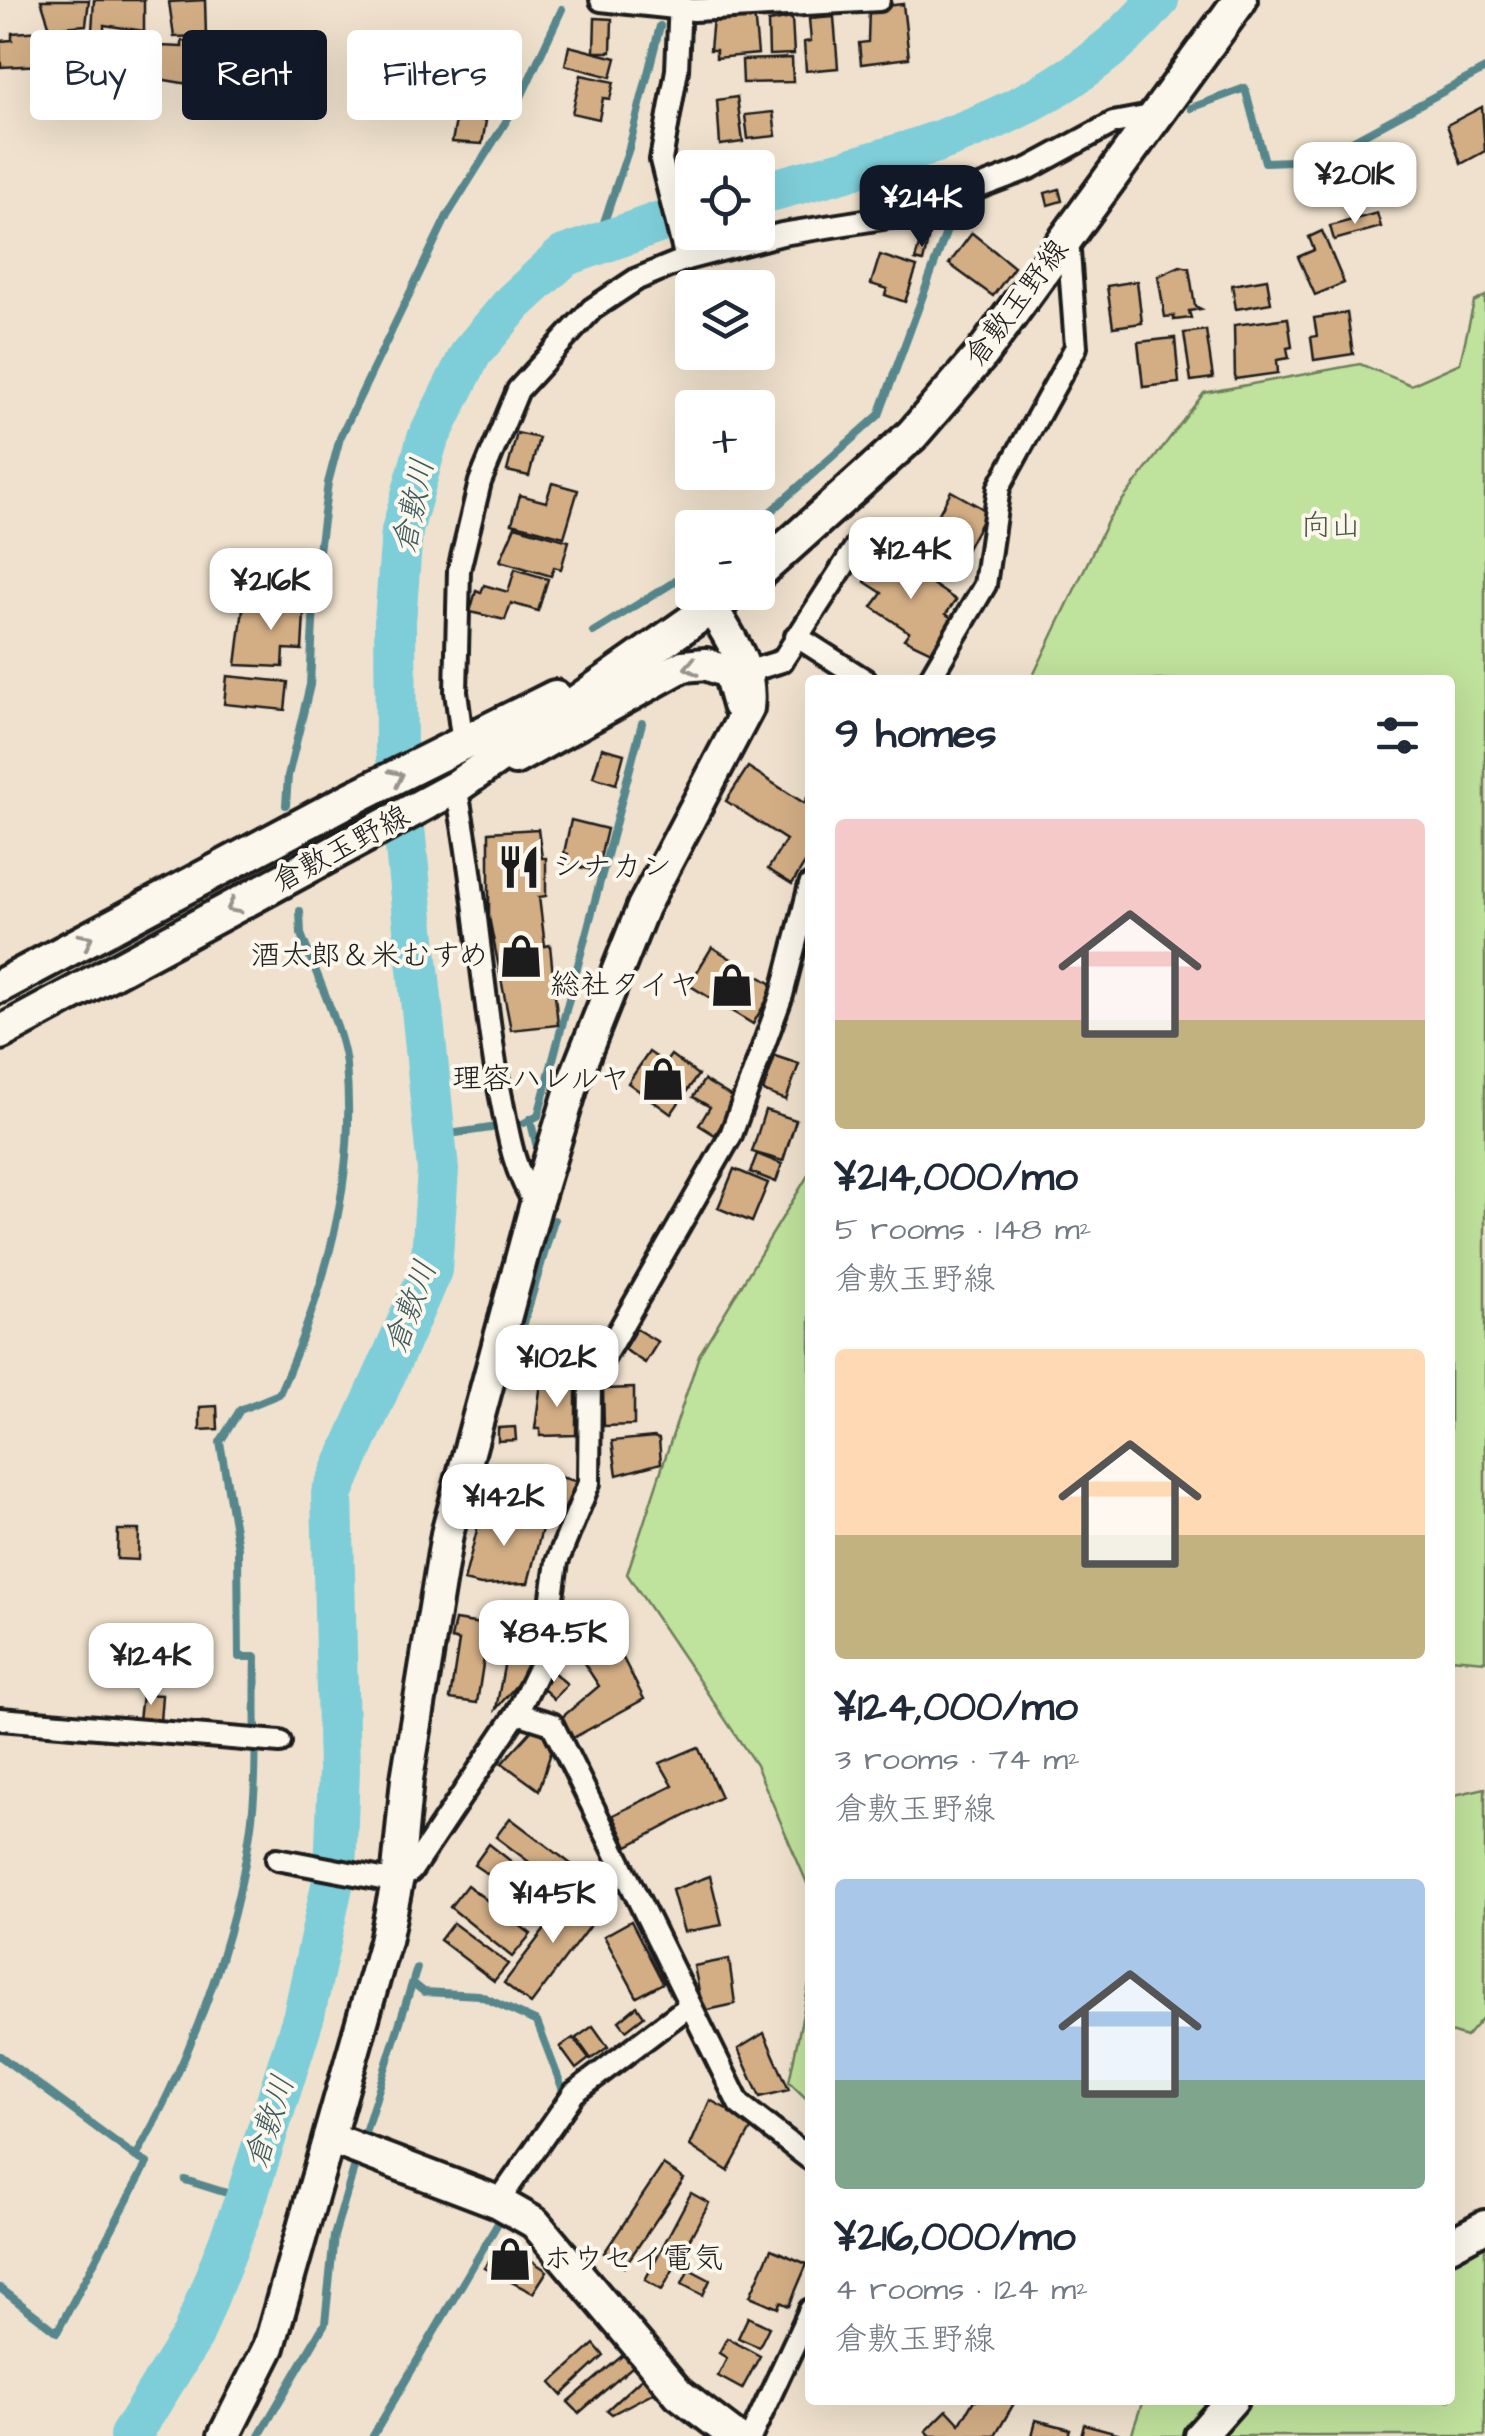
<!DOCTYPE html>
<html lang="en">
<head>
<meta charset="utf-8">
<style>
	:root { --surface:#fff; --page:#f6f6f7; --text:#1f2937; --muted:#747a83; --accent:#111827 }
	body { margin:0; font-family:"Architects Daughter","Klee One",sans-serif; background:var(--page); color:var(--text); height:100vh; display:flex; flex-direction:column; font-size:38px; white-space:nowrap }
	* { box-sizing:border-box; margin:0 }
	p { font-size:32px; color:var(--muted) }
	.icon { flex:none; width:55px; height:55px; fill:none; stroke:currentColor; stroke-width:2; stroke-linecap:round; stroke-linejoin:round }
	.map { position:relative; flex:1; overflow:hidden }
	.side { position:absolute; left:805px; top:675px; width:650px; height:1730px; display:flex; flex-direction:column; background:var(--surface); border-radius:10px; box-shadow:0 10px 40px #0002 }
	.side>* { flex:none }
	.top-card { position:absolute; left:30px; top:30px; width:625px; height:90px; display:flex; gap:20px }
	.controls { position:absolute; left:675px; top:150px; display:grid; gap:20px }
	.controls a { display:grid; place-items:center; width:100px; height:100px; border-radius:10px; background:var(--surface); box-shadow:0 10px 40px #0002; font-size:50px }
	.price { position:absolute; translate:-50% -85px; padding:0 22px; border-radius:20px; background:#fff; color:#222; font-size:32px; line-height:65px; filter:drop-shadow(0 2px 5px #0008) }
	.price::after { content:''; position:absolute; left:50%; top:60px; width:30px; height:22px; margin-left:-15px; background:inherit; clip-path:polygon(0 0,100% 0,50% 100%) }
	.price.selected { background:var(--accent); color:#fff }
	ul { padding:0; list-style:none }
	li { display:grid; align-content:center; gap:20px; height:530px; padding:0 30px }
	li span { display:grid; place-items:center; height:310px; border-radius:10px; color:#555 }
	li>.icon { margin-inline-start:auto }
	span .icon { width:180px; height:180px; fill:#fffc; stroke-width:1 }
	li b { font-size:42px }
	h2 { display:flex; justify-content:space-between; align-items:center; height:120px; padding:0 30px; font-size:42px }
	.chip { padding:0 35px; border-radius:10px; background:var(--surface); box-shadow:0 10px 40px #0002; font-size:35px; line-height:90px }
	.chip.selected { background:var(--accent); color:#fff }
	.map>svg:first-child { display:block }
	.green { fill:#bfe29c; stroke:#6e7f5c; stroke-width:2.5 }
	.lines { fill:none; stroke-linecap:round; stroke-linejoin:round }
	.stream { stroke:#57878d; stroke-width:8 }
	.river { stroke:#7eced9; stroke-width:42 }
	.building { fill:#d3ae85; stroke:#1c1c1c; stroke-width:2.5 }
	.street-casing { stroke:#1c1c1c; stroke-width:28 }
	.secondary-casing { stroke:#1c1c1c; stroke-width:38 }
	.primary-casing { stroke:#1c1c1c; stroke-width:40 }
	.street { stroke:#fbf7ec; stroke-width:20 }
	.secondary { stroke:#fbf7ec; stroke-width:30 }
	.primary { stroke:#fbf7ec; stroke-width:32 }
	.oneway { stroke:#97948e }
	.labels { text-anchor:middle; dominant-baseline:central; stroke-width:8; stroke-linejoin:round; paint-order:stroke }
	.street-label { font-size:30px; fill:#1c1c1c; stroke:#fbf7ec }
	.park-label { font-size:30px; fill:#4d5742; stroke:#fbf7ec }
	.poi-label { font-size:30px; fill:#1c1c1c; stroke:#fbf7ec; text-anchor:end }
	.water-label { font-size:32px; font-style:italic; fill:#3e5a5e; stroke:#fbf7ec }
</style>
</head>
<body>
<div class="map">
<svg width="1485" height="2436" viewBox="0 0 1485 2436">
	<rect width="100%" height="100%" fill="#efe1cd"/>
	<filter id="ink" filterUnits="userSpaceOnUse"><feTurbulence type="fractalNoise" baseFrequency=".01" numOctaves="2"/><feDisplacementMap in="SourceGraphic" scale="20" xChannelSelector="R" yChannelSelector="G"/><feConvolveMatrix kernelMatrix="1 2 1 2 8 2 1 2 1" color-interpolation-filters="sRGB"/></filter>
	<g filter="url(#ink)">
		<g class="green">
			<path d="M1485,296v1365l-35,-3v-978h-419l78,-162 95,-125 156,-29 51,21 49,-22 14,-61z"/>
			<path d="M810,1172v718l-54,-125 -129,-191 72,-219z"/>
			<path d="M1485,1788v227l-19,22 -16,-5v-236z"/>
			<path d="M810,1979v123l-21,-20z"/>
			<path d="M1485,2222v214h-354l12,-36h307v-165z"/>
		</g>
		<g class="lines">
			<g class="stream">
				<path d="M1191,108l54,-20 20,74 52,-2 168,-91"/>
				<path d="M597,243l32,-95 31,-122"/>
				<path d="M752,528l127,-113 68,-185 9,-5"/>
				<path d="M593,632l99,-61"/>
				<path d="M286,805l2,-29 22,-91 5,-104 13,-98 12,-45 107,-222 73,-117 42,-90"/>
				<path d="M530,1119l7,28"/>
				<path d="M524,1123l14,-7 104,-393"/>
				<path d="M435,1136l56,-8"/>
				<path d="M512,1364l42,-144"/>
				<path d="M413,1983l11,9 55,3 58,27 26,68"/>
				<path d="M0,2056l136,101"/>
				<path d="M361,2145l56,-177"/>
				<path d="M185,2180l61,19"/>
				<path d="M0,2288l57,44 90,-169 -11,-6c54,-98 98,-213 114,-324 9,-57 4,-118 6,-176h-17l-1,-109 -18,-106 20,-32 39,-16c46,-104 78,-214 67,-329 -3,-34 -32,-96 -45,-131l-1,-23"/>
				<path d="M259,2436l66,-113 9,-87 23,-78"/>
				<path d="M373,2436l125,-213"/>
			</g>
			<g class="river">
				<path d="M758,194c142,-38 302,-75 400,-194"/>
				<path d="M130,2436l63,-101 53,-136 58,-184 31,-143 4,-102 -7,-276 99,-224 7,-100 -42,-423 -1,-125 7,-91 25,-90 44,-88 43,-51 50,-46 128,-45"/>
			</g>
		</g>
		<g class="building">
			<path d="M41,0h48l-3,25 -36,3z"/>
			<path d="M94,0h50v31l-40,-6v7l-12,-1z"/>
			<path d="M205,0l1,36 -32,1 -5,-35z"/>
			<path d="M903,4l6,54 -48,6 -2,-21 9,-1 1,-34z"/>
			<path d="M754,13l4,41 -42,4v-8h-6l3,-33z"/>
			<path d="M834,17l4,51 -32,3 -2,-29 7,-1 -2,-22z"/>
			<path d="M595,18l17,1 -1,33h-17z"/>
			<path d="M792,18l2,36 -25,1 -1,-33z"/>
			<path d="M43,31l1,34 -43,2 -1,-26 12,-1v-7z"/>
			<path d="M114,34l25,1v9l-25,-1z"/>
			<path d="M182,41l20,2 -2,43 -41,-7 2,-33 21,1z"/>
			<path d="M569,46l47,12 -5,19 -46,-12z"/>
			<path d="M141,48l-5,27 -37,1v-27z"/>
			<path d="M792,58l1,24 -50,1 -1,-23z"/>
			<path d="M581,75l33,7 -4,17 -7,-1 -4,21 -27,-6z"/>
			<path d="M454,88l42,6 -3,23 -42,-6z"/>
			<path d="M737,97l6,45 -23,3 -3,-45z"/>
			<path d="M1482,107l3,44 -24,13 -14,-39z"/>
			<path d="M773,112l3,24 -28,3 -3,-24z"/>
			<path d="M457,115l29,6 -4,23 -30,-2z"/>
			<path d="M1059,189l3,12 -14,4 -3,-12z"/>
			<path d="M1377,213l4,14 -47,13 -4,-14z"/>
			<path d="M1322,231l22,52 -29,12 -17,-38 16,-7 -5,-13z"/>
			<path d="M972,233l42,34 -21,29 -44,-32z"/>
			<path d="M921,238l7,2 -5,22 -8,-2z"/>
			<path d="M880,255l37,12 -12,35 -20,-7 2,-6 -16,-5z"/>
			<path d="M1180,266l9,2 6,38 6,3 -12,2 2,7 -17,2v-4l-9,1 -7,-41z"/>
			<path d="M1267,279l4,24 -35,6 -4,-24z"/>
			<path d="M1137,281l5,42 -29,4 -6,-41z"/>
			<path d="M1347,313l6,41 -39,6 -3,-23 6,-1 -3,-18z"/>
			<path d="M1288,318l4,29 -5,1 2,10 -12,2 1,13 -43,6 -1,-54z"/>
			<path d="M1206,330l7,48 -22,3 -7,-48z"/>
			<path d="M1175,338l4,45 -36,4 -5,-45z"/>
			<path d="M517,433l22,5 -10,38 -22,-5z"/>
			<path d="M552,483l26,7 -14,47 -52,-14 8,-28 26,7z"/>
			<path d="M951,491l36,20 -30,56 -36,-20z"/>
			<path d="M515,526l54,15 -8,28 -7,-2 -3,9 -51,-15z"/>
			<path d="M885,552l71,48 -10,14 7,5 -22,33 -27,-13 5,-7 -37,-25 10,-14 -17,-11z"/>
			<path d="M515,569l33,10 -10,32 -27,-8 -6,17 -35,-8 6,-21 5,2 3,-8 24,7z"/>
			<path d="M282,594l23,1 -3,55 -18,-1 -1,18 -47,-2 7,-57 39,2z"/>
			<path d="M227,676l61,6 -3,28 -61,-6z"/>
			<path d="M602,748l22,6 -8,30 -23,-7z"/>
			<path d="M748,767l56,36 6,-10v62l-18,29 -24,-15 18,-29 -60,-39z"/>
			<path d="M571,820l36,9 -10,42 -31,-7 2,-10 -4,-1z"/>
			<path d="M538,829l4,29h4v38l-7,1 6,49 5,-1 8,80 -47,5 -22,-113v-85z"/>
			<path d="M712,947l63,39 -22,38 -64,-39z"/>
			<path d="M649,1052l16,11 6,-8 27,20 -27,39 -43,-31z"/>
			<path d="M775,1056l24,8 -13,36 -23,-9z"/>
			<path d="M704,1080l33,20 -22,35 -16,-10 11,-18 -17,-10z"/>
			<path d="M765,1110l31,10 -13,41 -31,-9z"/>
			<path d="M757,1154l25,10 -6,18 -26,-10z"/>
			<path d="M734,1169l34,14 -16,39 -34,-14z"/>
			<path d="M636,1329l22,13 -13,21 -21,-14z"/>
			<path d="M541,1382l35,3v50l-36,1v-7h-5z"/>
			<path d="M634,1388v37l-30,1 -1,-37z"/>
			<path d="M217,1406l1,23 -18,1v-23z"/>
			<path d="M515,1427l1,13 -18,1v-13z"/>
			<path d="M654,1437l5,2 2,24 -44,12 -5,-34z"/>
			<path d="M537,1471l42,11 -10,39 -42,-10z"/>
			<path d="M482,1510l38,10 2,-8 23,5 -17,66 -47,2 -17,-4z"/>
			<path d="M118,1530h21l-1,30 -21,-1z"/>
			<path d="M515,1606l23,4 -9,60 -33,39 9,-48 -21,-3 -7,45 -27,-4 9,-58 -8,-2 4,-19 57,9z"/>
			<path d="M610,1633l34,66 -73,40 -10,-21 38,-32 -23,-35z"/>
			<path d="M553,1672l14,12 -13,15 -14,-13z"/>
			<path d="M142,1694l20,1 -2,27 -21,-2z"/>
			<path d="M534,1728l20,15 -15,47 -37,-27z"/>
			<path d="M698,1747l23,50 -93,49 -15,-31 60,-29 -13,-23z"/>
			<path d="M510,1818l65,49 -14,19 -65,-49z"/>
			<path d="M489,1844l65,51 -10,17 -70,-47z"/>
			<path d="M710,1876l12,49 -38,7 -12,-42z"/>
			<path d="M467,1885l64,49 -19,23 -62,-50z"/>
			<path d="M576,1888l27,20 -72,96 -27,-21z"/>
			<path d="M631,1921l32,62 -26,14 -33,-61z"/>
			<path d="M453,1923l55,41 -14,17 -54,-41z"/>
			<path d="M729,1959l6,45 -32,7 -9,-45z"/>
			<path d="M637,2006l7,10 -18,14 -7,-9z"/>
			<path d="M593,2026l15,21 -17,12 -15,-21z"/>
			<path d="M764,2033l25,57 -29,7 -22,-48z"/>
			<path d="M573,2038l16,21 -13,10 -16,-22z"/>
			<path d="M710,2100l44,24 -26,47 -38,-25z"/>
			<path d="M663,2165l21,14 -60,88 -20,-14z"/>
			<path d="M691,2193l18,10 -47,87 -17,-10z"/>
			<path d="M503,2241l44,30 -14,22 -49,-25z"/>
			<path d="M771,2249l36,15 -18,42 -9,-4 -2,6 -28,-12z"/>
			<path d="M689,2269l21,11 -7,15 -21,-11z"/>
			<path d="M748,2317l21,10 -10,20 -21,-9z"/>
			<path d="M727,2338l33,18 -18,33 -24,-13 9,-18 -8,-5z"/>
			<path d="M594,2344l10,12 -42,39 -11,-12z"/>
			<path d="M629,2350l10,11 -60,52 -11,-11z"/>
			<path d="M646,2374l14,15 -48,25 -5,-4z"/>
			<path d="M974,2400h42l-21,36h-64l-5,-5 21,-21 13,14z"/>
			<path d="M1036,2420l34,9 -2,7h-36z"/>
			<path d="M1084,2424l34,9 -1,3h-36z"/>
		</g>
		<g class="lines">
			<g class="street-casing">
				<g id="street">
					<path d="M601,0l93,10 185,-10"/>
					<path d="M680,0l-3,70 -16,90 25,99"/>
					<path d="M796,636l69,44"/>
					<path d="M746,672l36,-11 77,-119"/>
					<path d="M929,680l56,-95 14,-98 77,-140 -8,-109"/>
					<path d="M463,744l-7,-52 3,-122 21,-88 38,-92 74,-81 45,-30 49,-20 96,-25 126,-20 122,-46 83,-45 43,-8"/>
					<path d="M456,787c20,98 25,201 43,300 8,39 13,84 37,117"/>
					<path d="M490,1371l100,6 10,-13 131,-229 51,-140 28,-110"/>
					<path d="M517,1713l35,11 187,380 71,55"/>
					<path d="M0,1719l280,23"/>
					<path d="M277,1859l120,23 14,-11 106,-158 26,-53 14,-98 32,-79 1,-106"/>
					<path d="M498,2202l76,-109 115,-87"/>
					<path d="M751,2436l59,-126"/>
				</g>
			</g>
			<g class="secondary-casing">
				<g id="secondary">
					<path d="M515,759l168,-93 23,-2 23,9 9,32"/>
					<path d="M332,2139l166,63 37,21 144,171 55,42"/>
					<path d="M1450,2245l35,-19"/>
					<path d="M224,2436l45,-89 116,-406 12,-59 10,-103 40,-245 89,-330 37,-121 70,-176 105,-199c5,-39 -17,-68 -36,-100"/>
					<path d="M1200,2436l32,-36"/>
				</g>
			</g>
			<g class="primary-casing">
				<g id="primary">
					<path d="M758,573l154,-138 70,-81 258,-354"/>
					<path d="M0,986l347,-185 208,-104"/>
					<path d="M0,1033l456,-246 277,-195"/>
				</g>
			</g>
			<use href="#street" class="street"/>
			<use href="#secondary" class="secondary"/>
			<use href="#primary" class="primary"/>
		</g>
		<defs><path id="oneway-chevron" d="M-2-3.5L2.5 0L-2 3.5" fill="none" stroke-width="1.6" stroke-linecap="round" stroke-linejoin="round" transform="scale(2.5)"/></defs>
		<g class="oneway">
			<use href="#oneway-chevron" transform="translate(691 667) rotate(169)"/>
			<use href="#oneway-chevron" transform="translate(397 777) rotate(-26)"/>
			<use href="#oneway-chevron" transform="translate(233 907) rotate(152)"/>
			<use href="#oneway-chevron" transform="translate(86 940) rotate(-28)"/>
		</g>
	</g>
	<defs>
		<g id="restaurant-bare" transform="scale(3.45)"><path d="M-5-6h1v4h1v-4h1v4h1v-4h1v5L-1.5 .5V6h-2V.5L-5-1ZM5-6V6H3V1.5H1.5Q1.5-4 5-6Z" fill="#1c1c1c" stroke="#fbf7ec" stroke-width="2.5" paint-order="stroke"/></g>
		<g id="shop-bare" transform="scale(3.45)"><path d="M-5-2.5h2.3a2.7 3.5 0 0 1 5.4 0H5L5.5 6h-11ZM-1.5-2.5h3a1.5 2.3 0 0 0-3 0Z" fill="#1c1c1c" stroke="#fbf7ec" stroke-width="2.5" paint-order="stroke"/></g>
	</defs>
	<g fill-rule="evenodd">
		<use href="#restaurant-bare" x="519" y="867"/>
		<use href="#shop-bare" x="521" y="956"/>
		<use href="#shop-bare" x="732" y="985"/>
		<use href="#shop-bare" x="663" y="1079"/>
		<use href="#shop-bare" x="510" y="2259"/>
	</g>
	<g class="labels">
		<g class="street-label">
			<text transform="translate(1017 303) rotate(-53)">倉敷玉野線</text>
			<text transform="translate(341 849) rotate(-28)">倉敷玉野線</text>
		</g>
		<g class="park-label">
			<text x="1331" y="526">向山</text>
		</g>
		<g class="poi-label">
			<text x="552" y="867" text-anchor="start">シナカン</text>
			<text x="488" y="956">酒太郎＆米むすめ</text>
			<text x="699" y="985">総社タイヤ</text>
			<text x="630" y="1079">理容ハレルヤ</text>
			<text x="543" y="2259" text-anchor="start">ホウセイ電気</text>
		</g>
		<g class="water-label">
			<text transform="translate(414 506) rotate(-78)">倉敷川</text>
			<text transform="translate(411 1307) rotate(-70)">倉敷川</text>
			<text transform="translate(270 2122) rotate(-72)">倉敷川</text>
		</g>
	</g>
</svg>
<div class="controls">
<a><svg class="icon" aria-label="locate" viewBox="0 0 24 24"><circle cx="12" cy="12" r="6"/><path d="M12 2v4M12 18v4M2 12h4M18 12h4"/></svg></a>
<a><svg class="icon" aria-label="layers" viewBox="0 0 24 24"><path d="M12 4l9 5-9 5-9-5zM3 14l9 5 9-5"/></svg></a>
<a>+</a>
<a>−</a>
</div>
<b class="price" style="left:1355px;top:227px">¥201K</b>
<b class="price selected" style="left:922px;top:250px">¥214K</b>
<b class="price" style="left:911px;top:602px">¥124K</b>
<b class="price" style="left:271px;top:633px">¥216K</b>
<b class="price" style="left:557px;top:1410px">¥102K</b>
<b class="price" style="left:504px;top:1549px">¥142K</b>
<b class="price" style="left:554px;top:1685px">¥84.5K</b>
<b class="price" style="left:151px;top:1708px">¥124K</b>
<b class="price" style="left:553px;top:1946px">¥145K</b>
<div class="top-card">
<a class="chip">Buy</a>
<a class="chip selected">Rent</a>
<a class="chip">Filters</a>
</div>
<section class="side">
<h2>9 homes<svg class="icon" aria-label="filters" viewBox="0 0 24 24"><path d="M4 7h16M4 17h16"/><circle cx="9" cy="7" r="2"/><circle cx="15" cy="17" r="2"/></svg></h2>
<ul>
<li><span style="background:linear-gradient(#f6c9c9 65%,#c2b280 0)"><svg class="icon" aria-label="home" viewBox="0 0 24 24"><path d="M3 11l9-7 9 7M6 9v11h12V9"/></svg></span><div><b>¥214,000/mo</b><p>5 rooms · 148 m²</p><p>倉敷玉野線</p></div></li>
<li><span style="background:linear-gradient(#ffd9b3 60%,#c2b280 0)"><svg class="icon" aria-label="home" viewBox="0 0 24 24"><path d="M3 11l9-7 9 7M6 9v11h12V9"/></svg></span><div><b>¥124,000/mo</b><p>3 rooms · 74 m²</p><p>倉敷玉野線</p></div></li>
<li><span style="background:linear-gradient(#a9c7e8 65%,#7fa58c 0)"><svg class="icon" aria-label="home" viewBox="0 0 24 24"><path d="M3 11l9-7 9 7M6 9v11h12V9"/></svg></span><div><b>¥216,000/mo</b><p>4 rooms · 124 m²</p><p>倉敷玉野線</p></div></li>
</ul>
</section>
</div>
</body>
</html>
